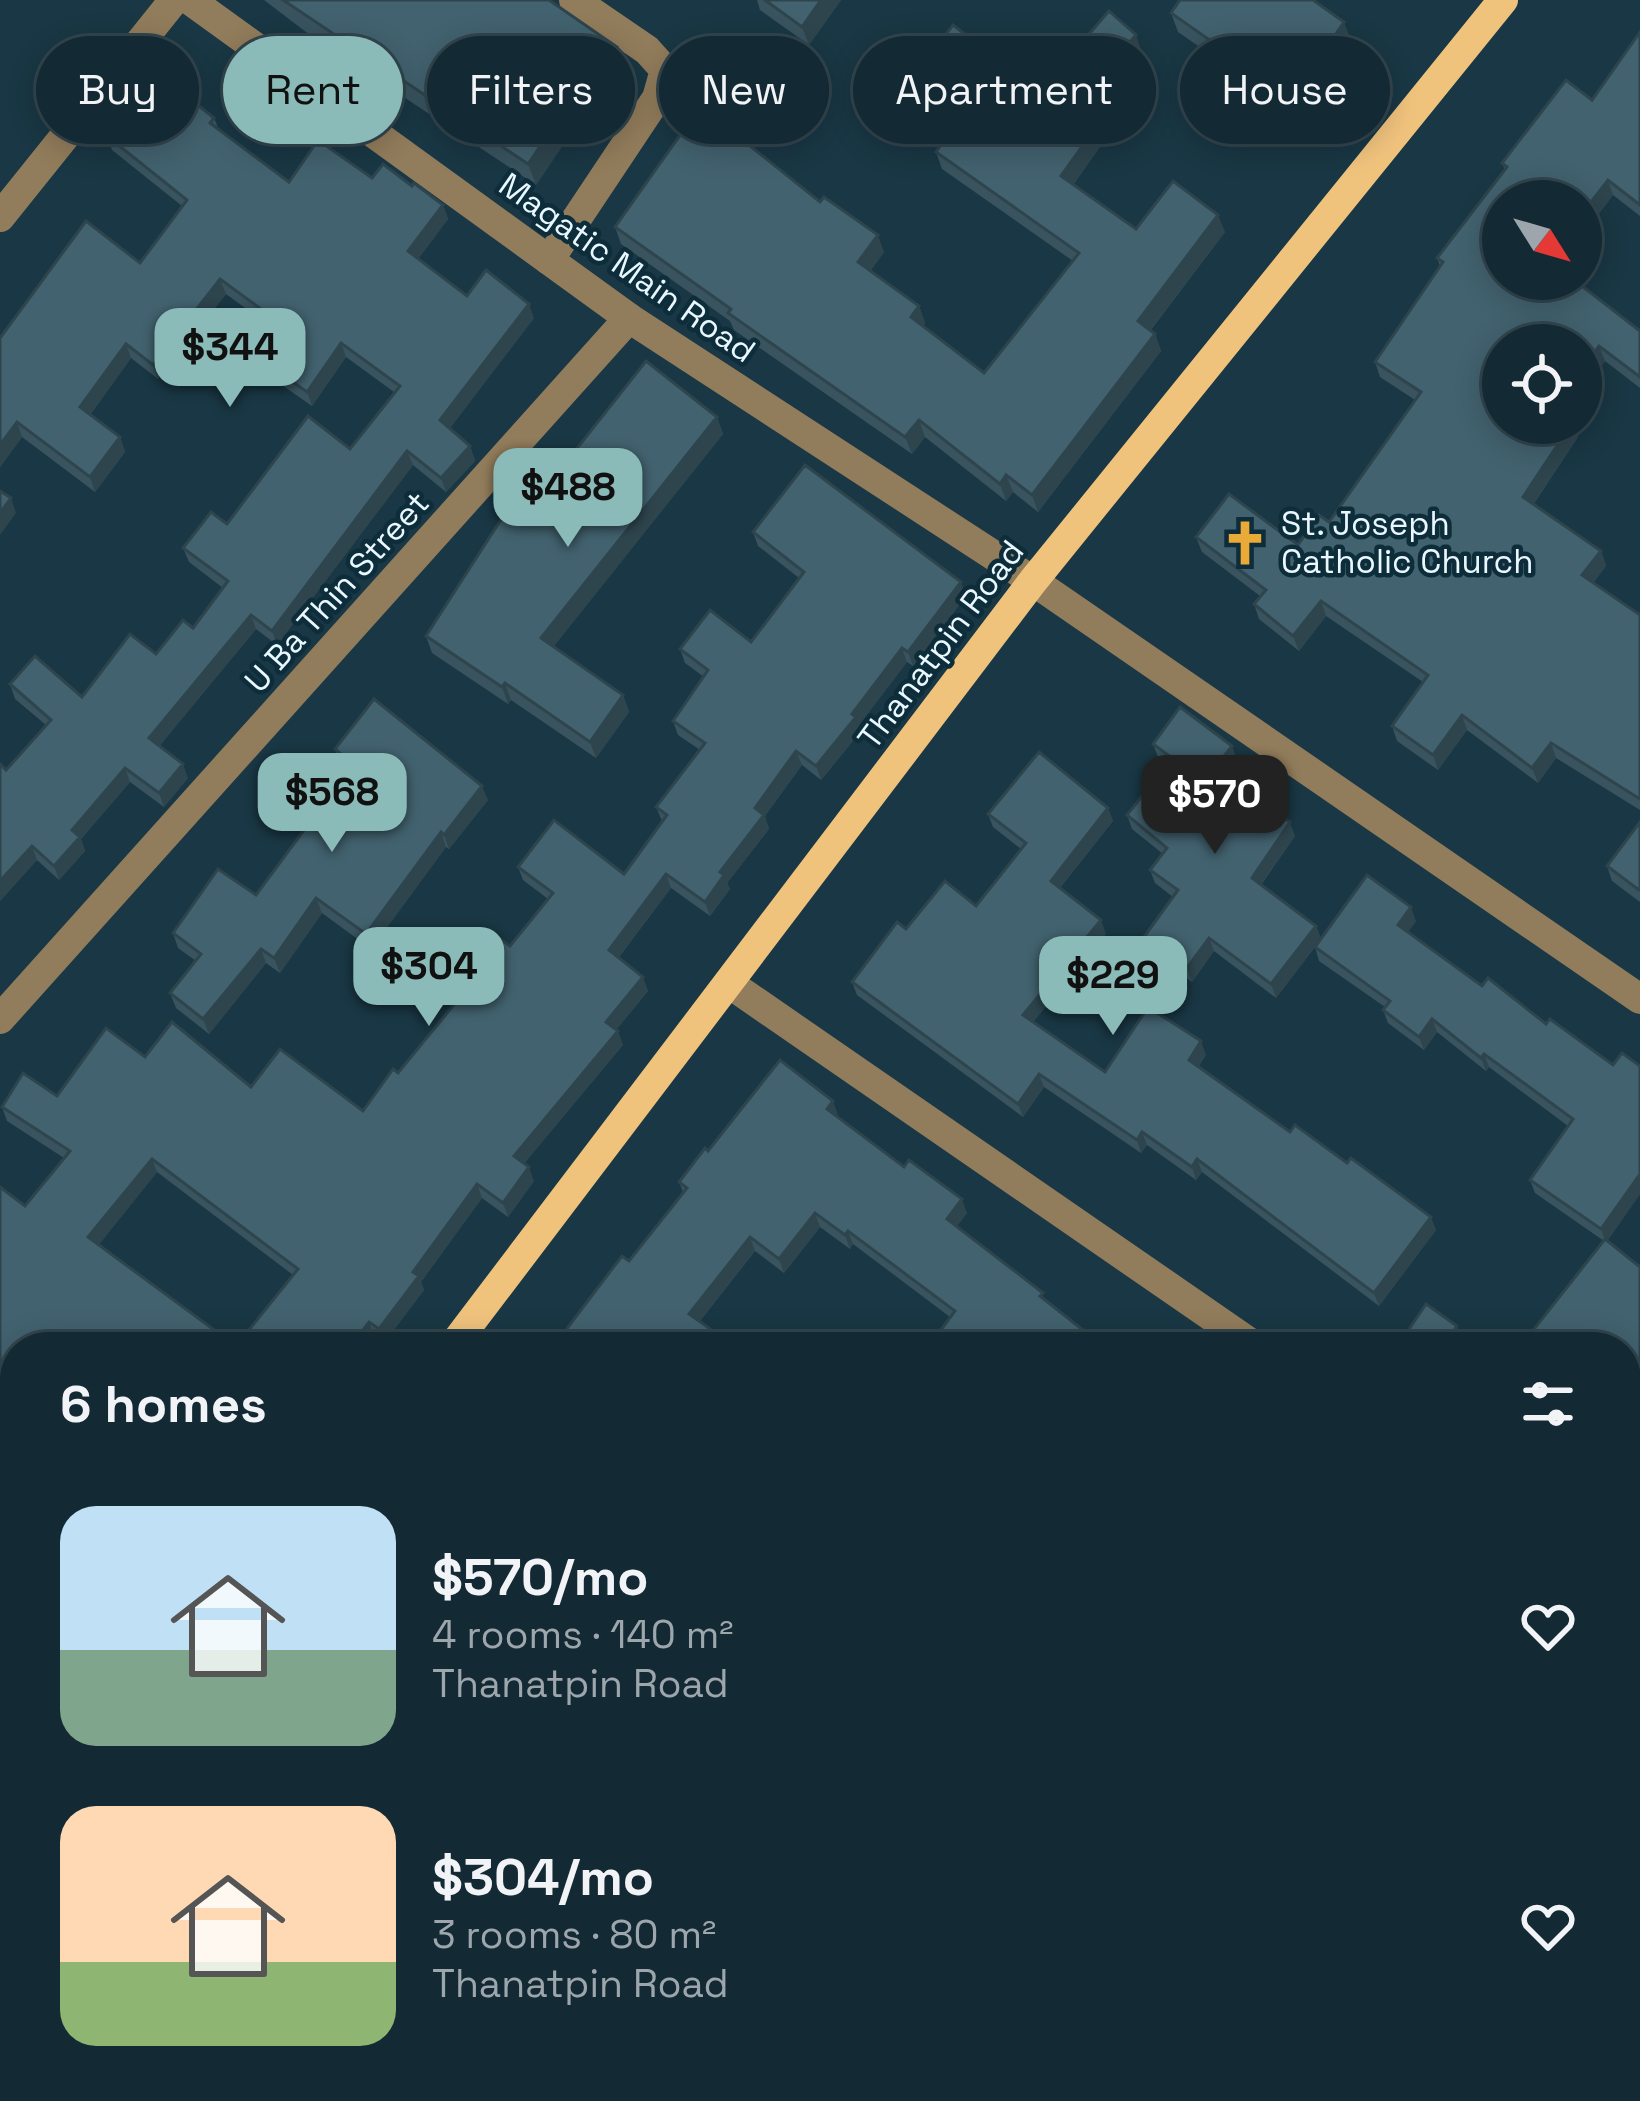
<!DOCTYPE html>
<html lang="en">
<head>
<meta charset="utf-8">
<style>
	:root { --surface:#132933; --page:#20353f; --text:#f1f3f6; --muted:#9da6ac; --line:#32454e; --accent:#8bbbb9 }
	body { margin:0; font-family:"Space Grotesk",sans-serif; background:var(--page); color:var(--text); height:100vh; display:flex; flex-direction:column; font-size:45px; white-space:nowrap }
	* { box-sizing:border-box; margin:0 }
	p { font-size:39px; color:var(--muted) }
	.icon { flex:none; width:66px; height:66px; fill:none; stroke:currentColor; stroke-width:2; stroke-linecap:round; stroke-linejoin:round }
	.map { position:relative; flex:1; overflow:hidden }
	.sheet { position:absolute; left:0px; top:1332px; width:1641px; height:771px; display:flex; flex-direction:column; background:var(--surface); border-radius:48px 48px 0 0; box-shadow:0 6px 30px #0003,0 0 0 3px var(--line) }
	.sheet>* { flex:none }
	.guide { position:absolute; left:36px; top:36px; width:1569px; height:108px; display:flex; gap:24px }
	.needle { width:78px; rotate:127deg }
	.buttons { position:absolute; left:1482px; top:180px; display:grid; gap:24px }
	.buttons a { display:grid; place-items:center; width:120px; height:120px; border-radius:50%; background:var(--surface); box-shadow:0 6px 30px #0003,0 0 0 3px var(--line); font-size:60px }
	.price { position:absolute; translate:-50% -102px; padding:0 27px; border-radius:24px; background:var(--accent); color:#111; font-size:39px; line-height:78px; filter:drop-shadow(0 3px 6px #0008) }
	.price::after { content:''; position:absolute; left:50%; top:72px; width:36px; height:27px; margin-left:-18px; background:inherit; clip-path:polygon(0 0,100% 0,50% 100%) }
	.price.selected { background:#222; color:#fff }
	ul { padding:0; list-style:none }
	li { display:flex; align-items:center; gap:36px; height:300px; padding:0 60px }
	li span { display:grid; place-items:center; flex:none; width:336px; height:240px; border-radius:36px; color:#555 }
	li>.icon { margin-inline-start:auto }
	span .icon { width:144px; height:144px; fill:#fffc; stroke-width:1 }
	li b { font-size:51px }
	h2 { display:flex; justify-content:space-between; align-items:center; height:144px; padding:0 60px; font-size:51px }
	.tag { padding:0 42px; border-radius:54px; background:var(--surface); box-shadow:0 6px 30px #0003,0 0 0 3px var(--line); font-size:42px; line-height:108px }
	.tag.selected { background:var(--accent); color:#111 }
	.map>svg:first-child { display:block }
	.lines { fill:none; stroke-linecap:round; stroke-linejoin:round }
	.minor { stroke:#917c5b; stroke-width:30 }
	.major { stroke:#f0c37d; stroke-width:30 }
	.wall { fill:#39545f; fill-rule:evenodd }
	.shaded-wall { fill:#2e454e }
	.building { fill:#42626f; stroke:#2e454e; stroke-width:3; fill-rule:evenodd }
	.labels { text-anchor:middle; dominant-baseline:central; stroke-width:9; stroke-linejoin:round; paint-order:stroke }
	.street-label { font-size:33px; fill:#e9f7fe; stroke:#0e2d3a }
	.poi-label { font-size:33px; fill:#e9f7fe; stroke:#0e2d3a; text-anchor:start }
</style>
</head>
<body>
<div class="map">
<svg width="1640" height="2101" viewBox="0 0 1640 2101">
	<rect width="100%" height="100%" fill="#193744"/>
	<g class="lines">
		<g class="minor">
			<path d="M190,0l439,318 404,263 607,418"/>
			<path d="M0,217l174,-217"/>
			<path d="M549,260l108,-162 8,-28 -18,-20 -73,-50"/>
			<path d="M730,984l526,363"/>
			<path d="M0,1019l629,-701"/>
			<path d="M1626,1599l14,9"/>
			<path d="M1626,1693l14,-19"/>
			<path d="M1626,1760l14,-20"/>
			<path d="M0,1997l15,10"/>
			<path d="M129,2088l19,13"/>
			<path d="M1335,2101l10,-13"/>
			<path d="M1383,2101l9,-13"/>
		</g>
		<g class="major">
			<path d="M452,1347l581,-766 470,-581"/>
			<path d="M0,1929l15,-19"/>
		</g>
	</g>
	<g class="wall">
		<path d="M264,0h285l68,47 8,20 -38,55 -6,-4 -45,67 -230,-153z"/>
		<path d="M757,0h84l-32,45 -49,-35z"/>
		<path d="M1171,13l180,27 -52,76 -121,-84z"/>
		<path d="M1640,32v184l-27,-21 -32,42v-36l-78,78 137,52v57l-35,-27 -24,31v-47l-78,78h70l5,14 -45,68 68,46 5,15 -13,17 47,32v195l-84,-52 -18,25 -71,-53 -29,40 -41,-29 -5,-15 31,-44 -97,-66 -27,35 -40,-32 -5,-15 6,-8 -58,-44 -6,-15 102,8 31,-23 86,-122 -35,-23 -5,-15 65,-96 -3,-8 68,-88 -3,-7 90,-63z"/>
		<path d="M1142,52l-44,50 16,25 -41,58 63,44 89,3 -75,99 5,3 6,17 -123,161 -25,-20 -7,9 -81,-64 -13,17 -178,-124 -4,-9 -109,-77 -6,-17 269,25 -14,19 49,35 6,17 -2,3 61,47 89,-112 -131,-92 -6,-17 7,-10 -39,-29 -6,-17 158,-24z"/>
		<path d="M214,118l5,12 70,52 83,-4 40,8 31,19 5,14 -30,40 49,37 67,22 -85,111 21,17 5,15 -29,31 -33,-27 -136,180 -21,-16 -97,117 29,32 -24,29 -34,-25 -49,57 4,12 -26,29 -22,-20 -37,41v-137l6,6 40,-45 -31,-26 -5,-15 72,13 74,-43 37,-26 30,-40 -34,-26 -6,-14 167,-99 44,-57 -48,-35 -34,49 -46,-32 -6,-15 19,-26 -53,-39 -68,85 -27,-21 -41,57 30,22 5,15 -30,40 -73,-55 -22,30v-129l140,-75 42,-57 -70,-56 -5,-14z"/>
		<path d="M717,417l6,17 -170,213 70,48 6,17 -33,46 -85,-58 -3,4 -76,-51 -6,-17 141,-175z"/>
		<path d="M753,532l213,64 -53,70 -6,-4 -48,63 2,6 -40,49 -19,-15 -37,51 4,13 -42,54 3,6 -20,27 -39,-28 -52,69 29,34 -32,39 7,15 -99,118 10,18 -26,36 -26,-19 -61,84 3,8 -40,53 -10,-7 -8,11h-351v49l-15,-12v-197l25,19 39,-48 -57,-37 -5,-14 55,-11 88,-39 106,30 112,24 35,-38 72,-87 -3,-2 -5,-14 48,-24 38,-47 -25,-19 -5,-13 106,7 38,-53 -6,-14 44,-57 -22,-15 -5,-14 31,-44 -19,-14 -5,-14 71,-7 48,-64 -41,-32zM157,1172l136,103 -57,71 -137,-102z"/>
		<path d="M1153,744l84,15 -13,17 71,60 -34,49 55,41 5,13 -45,59 -62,-47 -22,31 -44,-32 -4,-13 29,-40 -18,-14 -5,-13 13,-16 -31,-25 -5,-14 41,-51 -10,-7z"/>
		<path d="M335,749l153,51 -39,49 -3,-2 -75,102 -49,-36 -42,60 -14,-10 -57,71 -33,-26 -6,-15 26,-32 -18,-13 -5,-15 83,-38 92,-125 -7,-6z"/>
		<path d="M1108,808l5,13 -53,67 46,46 -73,88 72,50 101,-17 -8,12 92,65 146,98 -57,76 -177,-134 -6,8 -49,-35 -6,8 -97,-66 -21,30 -166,-122 -5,-13 54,-53 70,-23 45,-57 -28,-22 -5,-13z"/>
		<path d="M1640,822v80l-28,-21 -5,-15z"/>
		<path d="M1416,921l-8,11 74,54 131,79 27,1v128l-33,47 33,26v275l-11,-8 -3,4v-191l-22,-106 -69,-48 -5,-13 38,-54 -79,-59 -3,4 -49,-39 -13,18 -36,-27 -5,-13 2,-3 -66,-46 -4,-14z"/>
		<path d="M833,1101l4,15 130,97 -10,13 89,75 49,46h-148l-7,-16 10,-14 -97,-73 -3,5 -30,-22 -36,46 -29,-22 -55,70 -136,22 -2,-8 67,-74 54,-69 -4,-10 29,-31z"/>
		<path d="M716,2088h106l17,13h-117z"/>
	</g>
	<g class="shaded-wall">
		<path d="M821,0h20l-32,45 -7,-18z"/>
		<path d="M1344,22l7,18 -52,76 -7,-18z"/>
		<path d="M1136,35l6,17 -51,58 -6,-17z"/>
		<path d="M617,47l8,20 -38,55 -8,-21z"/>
		<path d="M574,97l7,21 -45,67 -8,-21z"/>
		<path d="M1108,110l6,17 -47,66 -6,-17z"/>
		<path d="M1608,180l5,15 -32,42v-22z"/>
		<path d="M443,205l5,14 -35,47 -5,-15z"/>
		<path d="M1218,215l7,17 -81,106 -6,-17z"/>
		<path d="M878,235l6,17 -19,27 -7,-17z"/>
		<path d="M220,279l6,15 -68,85 -5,-14z"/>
		<path d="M529,304l5,14 -89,117 -5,-15z"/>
		<path d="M919,306l6,17 -7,11 -7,-17z"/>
		<path d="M1155,334l6,17 -123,161 -6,-17z"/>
		<path d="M341,343l5,14 -34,49 -5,-14z"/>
		<path d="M126,344l5,14 -46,64 -5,-15z"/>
		<path d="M1599,346l6,15 -24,31v-22z"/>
		<path d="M717,417l6,17 -176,221 -6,-17z"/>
		<path d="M919,420l6,17 -13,17 -7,-17z"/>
		<path d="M17,422l5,15 -22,30v-22z"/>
		<path d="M1573,423l5,14 -50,75 -5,-15z"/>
		<path d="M120,437l5,15 -30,40 -5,-15z"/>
		<path d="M470,446l5,15 -29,31 -5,-14z"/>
		<path d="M407,451l6,14 -136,180 -5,-14z"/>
		<path d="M1006,475l7,17 -7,9 -6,-17z"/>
		<path d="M11,498l5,15 -16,22v-22z"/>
		<path d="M1601,551l5,15 -19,24 -5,-15z"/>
		<path d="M961,582l5,14 -53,70 -5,-14z"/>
		<path d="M1321,601l5,15 -27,35 -6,-15z"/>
		<path d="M251,615l5,14 -102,124 -5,-15z"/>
		<path d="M902,648l5,14 -48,63 2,6 -40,49 -5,-14 36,-52z"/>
		<path d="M505,683l6,17 -3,4 -6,-17z"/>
		<path d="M623,695l6,17 -33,46 -6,-16z"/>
		<path d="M1462,715l5,15 -29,40 -5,-15z"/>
		<path d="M1551,743l5,15 -18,25 -6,-15z"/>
		<path d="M1232,746l5,13 -18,24 -5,-14z"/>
		<path d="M796,751l6,14 -37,51 4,13 -42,54 3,6 -20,27 -5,-14 15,-30 35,-64z"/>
		<path d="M183,764l5,14 -24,29 -5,-14z"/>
		<path d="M125,768l5,14 -49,57 4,12 -26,29 -5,-14 18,-36z"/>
		<path d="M482,786l6,14 -39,49 -5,-14z"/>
		<path d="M1108,808l5,13 -58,73 -4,-13z"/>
		<path d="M1290,822l5,14 -39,55 -4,-13z"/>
		<path d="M441,832l5,15 -75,102 -5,-15z"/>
		<path d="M32,846l5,14 -37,41v-20z"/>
		<path d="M666,874l5,14 -57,75 -5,-13z"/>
		<path d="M316,898l6,15 -42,60 -6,-15z"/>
		<path d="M1411,907l5,14 -13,17 -5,-13z"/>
		<path d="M1101,920l5,14 -78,94 -5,-13z"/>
		<path d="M1316,926l5,13 -45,59 -5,-14z"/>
		<path d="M1209,938l5,13 -22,31 -5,-14z"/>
		<path d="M261,949l5,14 -57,71 -6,-15z"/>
		<path d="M643,977l5,14 -37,45 -5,-14z"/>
		<path d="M1432,1019l5,13 -13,18 -5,-13z"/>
		<path d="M618,1031l5,14 -104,125 -5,-14z"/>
		<path d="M1201,1041l5,14 -13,18 -4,-13z"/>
		<path d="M1484,1054l5,13 -3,4 -5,-13z"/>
		<path d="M1039,1074l5,13 -21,30 -5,-13z"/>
		<path d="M833,1101l5,14 -6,8 -5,-14z"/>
		<path d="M1142,1132l5,13 -6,8 -4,-13z"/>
		<path d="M152,1159l5,13 -63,79 -6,-14z"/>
		<path d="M1197,1159l5,13 -6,8 -4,-13z"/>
		<path d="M529,1167l5,14 -26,36 -5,-14z"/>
		<path d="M1640,1174v20l-34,49 -5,-14z"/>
		<path d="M477,1184l5,14 -61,84 3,8 -40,53 -5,-14 34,-57z"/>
		<path d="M962,1199l5,14 -15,20 -5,-14z"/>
		<path d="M815,1213l5,14 -36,46 -5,-14z"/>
		<path d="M1431,1217l5,13 -57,76 -5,-13z"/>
		<path d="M848,1231l5,13 -3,5 -5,-14z"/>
		<path d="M750,1237l5,14 -61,77 -5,-14z"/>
		<path d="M369,1322l5,14 -8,11h-16z"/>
		<path d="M1457,1326l3,7 -10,14h-7z"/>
		<path d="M15,1734v19l-15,16v-19z"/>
		<path d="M6,1773l5,14 -11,12v-19z"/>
		<path d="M545,2088h14l-10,13h-14z"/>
		<path d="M1274,2088h18l-10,13h-19z"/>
	</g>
	<g class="building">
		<path d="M283,0h266l68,47 -38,54 -5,-4 -46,67z"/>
		<path d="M765,0h56l-19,27z"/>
		<path d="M1180,0h133l31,22 -52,76 -121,-85z"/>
		<path d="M1109,11l27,24 -51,58 23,17 -47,66 75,53 37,-48 45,34 -80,106 17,13 -123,161 -26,-20 -6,9 -81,-64 -14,17 -177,-124 3,-4 -116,-82 83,-117 46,31 76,61 4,-5 54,38 -20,27 61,44 -8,11 73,56 95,-120 -143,-101 12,-17 -50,-39 55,-71 67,51 14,-20 22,16z"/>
		<path d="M1640,32v173l-32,-25 -27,35v-14h-78v78h70l67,52v46l-41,-31 -18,24v-25h-78v78h69l-49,74 78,54 -19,24 58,40v184l-89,-56 -19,25 -70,-53 -29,40 -41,-29 36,-51 -107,-74 -28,35 -39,-32 12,-14 -70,-53 33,-43 69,51 21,-30 10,7 92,-130 -46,-30 68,-100 -6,-4 70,-91 -5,-4 64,-83 26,20z"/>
		<path d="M157,72l57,46 -4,5 79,59 29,-42 54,38 11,-14 29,22 2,-3 29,22 -35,46 59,45 19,-26 43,34 -89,116 30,26 -29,32 -34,-27 -135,180 -21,-16 -102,123 34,26 -24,29 -34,-25 -53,62 8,7 -26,29 -22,-20 -32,35v-117l6,6 45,-50 -41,-36 25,-28 47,41 48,-63 26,20 27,-34 10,8 35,-47 -45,-33 28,-36 16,12 81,-108 42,33 50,-63 -59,-43 -34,49 -47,-33 24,-33 -64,-47 -67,86 -27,-21 -46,63 40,30 -30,40 -73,-55 -17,23v-107l86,-117 54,42 47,-63 -80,-64z"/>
		<path d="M646,361l71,56 -176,221 82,57 -33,47 -85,-59 -3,4 -76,-51 85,-132 8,7 41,-55 7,5z"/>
		<path d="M805,465l156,117 -53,70 -6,-4 -50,66 4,3 -40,49 -20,-15 -41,57 9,7 -44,57 4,3 -19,27 -39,-28 -57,76 34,27 -37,45 12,9 -104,125 15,11 -26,36 -26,-19 -64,88 6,4 -40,53 -10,-7 -19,25h-335v39l-15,-11v-188l25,19 45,-55 -68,-44 21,-34 34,23 49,-68 39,29 27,-35 79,65 29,-38 83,62 30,-42 5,4 76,-93 -12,-10 29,-38 19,14 43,-53 -35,-26 36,-47 70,54 43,-59 -11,-8 49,-64 -32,-22 35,-51 -28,-21 30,-39 41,32 53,-70 -51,-40zM152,1159l146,110 -62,77 -148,-109z"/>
		<path d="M0,491l11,7 -11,15z"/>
		<path d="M374,699l108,87 -38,49 -3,-3 -75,102 -50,-36 -42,60 -13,-9 -58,70 -33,-26 31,-39 -28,-21 45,-64 38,26 97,-131 -18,-15z"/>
		<path d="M1180,707l52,39 -18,23 76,53 -38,56 64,48 -45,58 -62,-46 -22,30 -43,-31 34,-47 -28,-20 17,-22 -40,-33 45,-57 -19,-14z"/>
		<path d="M1039,752l69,56 -57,73 50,39 -78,95 82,57 43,-65 53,34 -12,19 101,72 5,-7 52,38 4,-5 80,59 -57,76 -177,-134 -5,8 -50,-35 -5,8 -98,-66 -21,30 -166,-122 45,-60 9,7 39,-48 31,25 50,-63 -38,-29z"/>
		<path d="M1640,822v68h-1l-32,-24z"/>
		<path d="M1367,875l44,32 -13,18 84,61 6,-8 58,46 4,-5 63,46 9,-12 18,13v108l-39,55 -71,-49 43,-61 -89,-65 -3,4 -49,-39 -13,18 -36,-27 7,-9 -75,-54z"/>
		<path d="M780,1060l53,41 -6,8 77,58 5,-7 53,39 -15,20 96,74 -3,3 52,41 -5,6 5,4h-132l-20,-16 15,-20 -107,-80 -3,4 -30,-22 -36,46 -29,-22 -61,77 47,33h-175l6,-8 -5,-4 60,-79 7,5 58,-73 -8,-6 26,-34 3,3z"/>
		<path d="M1605,1239l35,28v265l-14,-10v-175h-106z"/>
		<path d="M1426,1304l31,22 -14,21h-34l-8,-6z"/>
		<path d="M857,1336l14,11h-22z"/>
		<path d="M15,1416v318l-15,16v-316z"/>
		<path d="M15,2070v18h80l19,13h-114v-10z"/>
		<path d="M299,2088h246l-10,13h-246z"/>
		<path d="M718,2088h104l17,13h-104z"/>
		<path d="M977,2088h297l-11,13h-297z"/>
		<path d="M1520,2088h60l18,13h-85l-1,-1z"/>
	</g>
	<defs>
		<g id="church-bare" transform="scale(3.6)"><path d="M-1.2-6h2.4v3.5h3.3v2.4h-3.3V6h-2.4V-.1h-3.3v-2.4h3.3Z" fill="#eaaa38" stroke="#0e2d3a" stroke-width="2.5" paint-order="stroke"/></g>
	</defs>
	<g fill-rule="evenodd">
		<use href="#church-bare" x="1245" y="543"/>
	</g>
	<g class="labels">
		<g class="street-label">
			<text transform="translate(627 268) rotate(35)">Magatic Main Road</text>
			<text transform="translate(337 592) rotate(-48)">U Ba Thin Street</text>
			<text transform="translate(941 645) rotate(-53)">Thanatpin Road</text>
		</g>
		<g class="poi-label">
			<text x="1281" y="524">St. Joseph<tspan x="1281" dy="38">Catholic Church</tspan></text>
		</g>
	</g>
</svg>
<div class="buttons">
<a><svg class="needle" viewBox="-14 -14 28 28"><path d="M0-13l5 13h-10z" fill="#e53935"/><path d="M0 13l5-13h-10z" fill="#9da6ac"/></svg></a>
<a><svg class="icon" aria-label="locate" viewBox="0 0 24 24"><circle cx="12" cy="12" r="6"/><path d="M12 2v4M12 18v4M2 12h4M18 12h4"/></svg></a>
</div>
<b class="price" style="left:230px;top:410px">$344</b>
<b class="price" style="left:568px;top:550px">$488</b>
<b class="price" style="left:332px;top:855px">$568</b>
<b class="price selected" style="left:1215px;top:857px">$570</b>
<b class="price" style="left:429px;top:1029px">$304</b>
<b class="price" style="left:1113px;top:1038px">$229</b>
<div class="guide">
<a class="tag">Buy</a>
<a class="tag selected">Rent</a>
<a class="tag">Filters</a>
<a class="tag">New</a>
<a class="tag">Apartment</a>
<a class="tag">House</a>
</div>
<section class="sheet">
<h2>6 homes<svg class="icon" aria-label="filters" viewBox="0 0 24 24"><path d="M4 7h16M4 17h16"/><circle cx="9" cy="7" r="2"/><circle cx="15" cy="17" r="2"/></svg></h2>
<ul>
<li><span style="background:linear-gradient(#bfe0f5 60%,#7fa58c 0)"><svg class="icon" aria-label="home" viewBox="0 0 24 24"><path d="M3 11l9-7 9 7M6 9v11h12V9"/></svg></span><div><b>$570/mo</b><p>4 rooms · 140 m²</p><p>Thanatpin Road</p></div><svg class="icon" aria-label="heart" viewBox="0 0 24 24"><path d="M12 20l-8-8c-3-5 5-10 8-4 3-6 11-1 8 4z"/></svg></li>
<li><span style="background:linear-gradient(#ffd9b3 65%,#8fb573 0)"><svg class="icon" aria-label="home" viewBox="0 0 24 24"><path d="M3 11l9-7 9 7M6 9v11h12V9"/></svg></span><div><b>$304/mo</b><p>3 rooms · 80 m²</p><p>Thanatpin Road</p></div><svg class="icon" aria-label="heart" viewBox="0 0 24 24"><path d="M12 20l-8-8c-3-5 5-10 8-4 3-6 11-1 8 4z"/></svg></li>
</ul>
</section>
</div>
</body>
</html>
